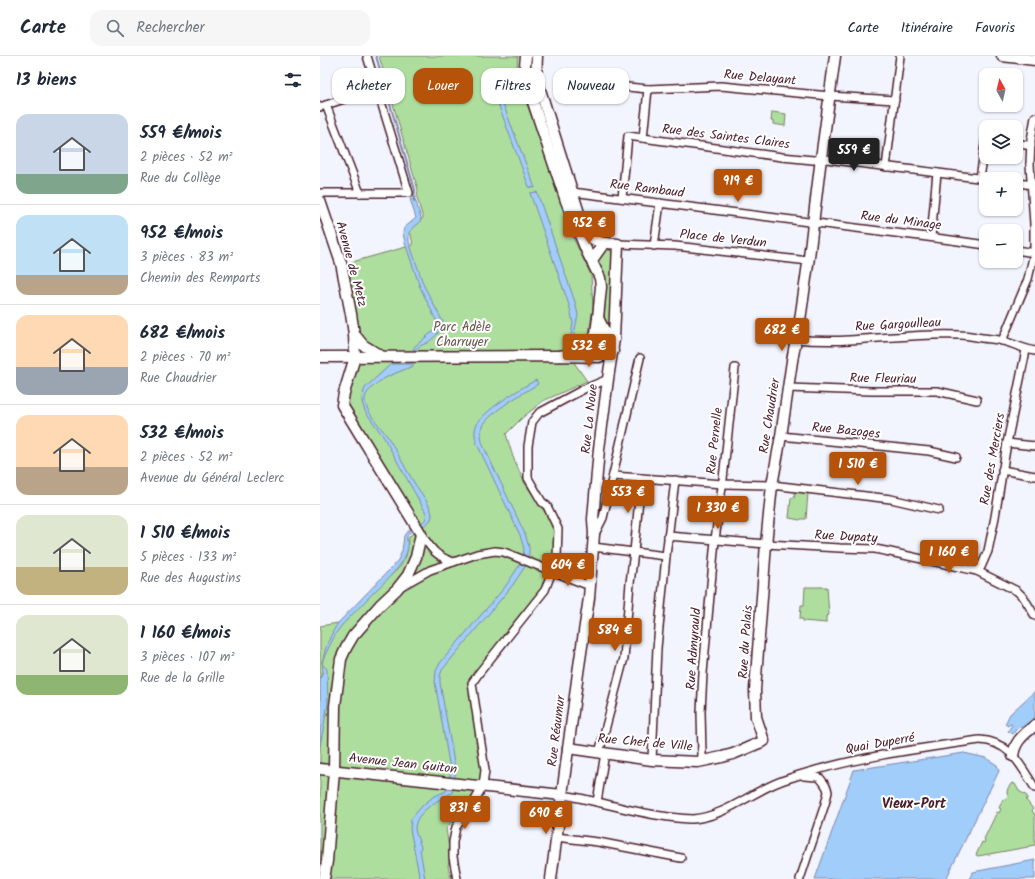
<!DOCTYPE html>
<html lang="fr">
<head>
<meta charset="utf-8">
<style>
	:root { --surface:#fff; --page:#f6f6f7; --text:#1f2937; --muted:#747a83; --line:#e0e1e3; --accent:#b45309 }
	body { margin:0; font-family:Kalam,sans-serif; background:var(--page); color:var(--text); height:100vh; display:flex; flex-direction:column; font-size:15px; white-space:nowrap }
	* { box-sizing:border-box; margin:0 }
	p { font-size:13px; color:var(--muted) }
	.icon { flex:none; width:22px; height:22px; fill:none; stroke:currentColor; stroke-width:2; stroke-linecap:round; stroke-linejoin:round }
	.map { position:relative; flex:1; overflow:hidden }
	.panel { display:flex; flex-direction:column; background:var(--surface); width:320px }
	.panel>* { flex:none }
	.guide { position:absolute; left:12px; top:12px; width:380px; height:36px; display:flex; gap:8px }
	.needle { width:26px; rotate:352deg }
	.tools { position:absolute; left:659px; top:12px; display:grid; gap:8px }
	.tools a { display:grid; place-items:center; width:44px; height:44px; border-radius:8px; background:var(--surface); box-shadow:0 1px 3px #0004; font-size:20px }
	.price { position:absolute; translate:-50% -34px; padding:0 9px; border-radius:4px; background:var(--accent); color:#fff; font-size:13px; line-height:26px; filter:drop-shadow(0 1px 2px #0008) }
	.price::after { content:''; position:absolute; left:50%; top:24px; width:12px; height:9px; margin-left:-6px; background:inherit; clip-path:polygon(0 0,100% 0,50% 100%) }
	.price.selected { background:#222; color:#fff }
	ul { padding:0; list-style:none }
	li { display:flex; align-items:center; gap:12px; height:100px; padding:0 16px }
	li+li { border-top:1px solid var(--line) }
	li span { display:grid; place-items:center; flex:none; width:112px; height:80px; border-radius:12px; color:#555 }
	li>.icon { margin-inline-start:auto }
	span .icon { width:48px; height:48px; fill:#fffc; stroke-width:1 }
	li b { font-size:17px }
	h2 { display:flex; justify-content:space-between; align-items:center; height:48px; padding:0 16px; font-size:17px }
	.chip { padding:0 14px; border-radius:12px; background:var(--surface); box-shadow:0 1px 3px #0004; font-size:14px; line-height:36px }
	.chip.selected { background:var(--accent); color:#fff }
	header { display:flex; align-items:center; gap:24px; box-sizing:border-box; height:56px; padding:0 20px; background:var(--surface); border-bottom:1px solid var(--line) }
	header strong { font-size:19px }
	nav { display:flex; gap:22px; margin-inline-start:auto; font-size:14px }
	.search { width:280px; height:36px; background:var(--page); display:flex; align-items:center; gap:10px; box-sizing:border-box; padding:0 14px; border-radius:12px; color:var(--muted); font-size:15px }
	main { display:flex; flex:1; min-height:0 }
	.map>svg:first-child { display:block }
	.green { fill:#adde9e; stroke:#7c7e64 }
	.water { fill:#a1cdfb; stroke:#7e87a8 }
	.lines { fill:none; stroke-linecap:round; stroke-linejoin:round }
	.stream { stroke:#7e87a8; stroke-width:2 }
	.street-casing { stroke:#4a1f2b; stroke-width:10 }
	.secondary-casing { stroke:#4a1f2b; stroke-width:13 }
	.street { stroke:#fff; stroke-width:7 }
	.secondary { stroke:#fff; stroke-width:10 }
	.labels { text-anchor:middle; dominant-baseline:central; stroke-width:4; stroke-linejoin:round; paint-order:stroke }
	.street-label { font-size:13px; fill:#4a1f2b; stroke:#fff }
	.park-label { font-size:13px; fill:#68584e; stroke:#fff }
	.neighbourhood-label { font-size:14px; font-weight:bold; fill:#4a1f2b; stroke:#fff }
</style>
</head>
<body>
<header>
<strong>Carte</strong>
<div class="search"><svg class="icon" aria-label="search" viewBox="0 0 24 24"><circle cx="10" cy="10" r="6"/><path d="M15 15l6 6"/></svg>Rechercher</div>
<nav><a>Carte</a><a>Itinéraire</a><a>Favoris</a></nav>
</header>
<main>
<section class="panel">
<h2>13 biens<svg class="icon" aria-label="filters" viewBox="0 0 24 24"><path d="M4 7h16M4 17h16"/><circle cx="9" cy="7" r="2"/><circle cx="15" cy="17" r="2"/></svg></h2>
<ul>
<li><span style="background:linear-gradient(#c9d6e8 75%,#7fa58c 0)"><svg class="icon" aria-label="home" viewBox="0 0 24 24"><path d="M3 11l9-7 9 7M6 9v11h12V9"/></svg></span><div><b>559 €/mois</b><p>2 pièces · 52 m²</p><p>Rue du Collège</p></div></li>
<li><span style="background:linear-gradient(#bfe0f5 75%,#b9a48a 0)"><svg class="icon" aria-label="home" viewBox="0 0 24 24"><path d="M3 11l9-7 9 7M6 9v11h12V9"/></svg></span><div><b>952 €/mois</b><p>3 pièces · 83 m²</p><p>Chemin des Remparts</p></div></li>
<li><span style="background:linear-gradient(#ffd9b3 65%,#9aa5b1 0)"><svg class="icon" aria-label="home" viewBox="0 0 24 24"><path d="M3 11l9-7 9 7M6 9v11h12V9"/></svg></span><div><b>682 €/mois</b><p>2 pièces · 70 m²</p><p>Rue Chaudrier</p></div></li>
<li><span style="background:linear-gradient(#ffd9b3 65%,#b9a48a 0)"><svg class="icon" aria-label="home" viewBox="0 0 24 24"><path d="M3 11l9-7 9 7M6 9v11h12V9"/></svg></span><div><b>532 €/mois</b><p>2 pièces · 52 m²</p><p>Avenue du Général Leclerc</p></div></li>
<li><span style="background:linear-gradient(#dfe7d0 65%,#c2b280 0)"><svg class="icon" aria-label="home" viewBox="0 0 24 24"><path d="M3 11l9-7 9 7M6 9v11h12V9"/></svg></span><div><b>1 510 €/mois</b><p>5 pièces · 133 m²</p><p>Rue des Augustins</p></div></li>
<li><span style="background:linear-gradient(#dfe7d0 75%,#8fb573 0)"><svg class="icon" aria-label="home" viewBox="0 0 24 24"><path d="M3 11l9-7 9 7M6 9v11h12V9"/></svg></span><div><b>1 160 €/mois</b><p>3 pièces · 107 m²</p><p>Rue de la Grille</p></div></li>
</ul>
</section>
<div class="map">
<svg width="715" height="823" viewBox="0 0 715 823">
	<rect width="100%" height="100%" fill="#f2f4fe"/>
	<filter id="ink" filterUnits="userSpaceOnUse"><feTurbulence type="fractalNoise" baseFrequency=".025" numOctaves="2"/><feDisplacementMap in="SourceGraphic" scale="8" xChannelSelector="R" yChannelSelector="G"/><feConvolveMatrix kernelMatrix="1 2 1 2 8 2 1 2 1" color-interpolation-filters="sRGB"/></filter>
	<g filter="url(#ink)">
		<g class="green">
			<path d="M59,0h139l-2,20 39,101 13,50 23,48 2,32 -5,33 -15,21 14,20 -44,20 -21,17 -16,16 7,23 11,25 28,40 4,9 -1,26 -12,31 -74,94 13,89 -2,14 -12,20 -12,11 -10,13 4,25 -2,12 3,13h-131v-253l18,-3 62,-56 6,-11 1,-5 1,-13 5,-5 8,-4 -72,-124 -1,-12 1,-13 13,-24 -6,-41 -11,-51 68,-19 -3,-15 13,-12 -6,-20 1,-8z"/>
			<path d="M452,56l14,2 -1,12 -12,-2v-3h-2z"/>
			<path d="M290,194l1,1 4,9 -4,65 -7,-4 2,-39 -9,-20c3,-5 6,-11 13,-12z"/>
			<path d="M475,436l13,1 -2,26h-5l-1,1 -11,-2 2,-20h3z"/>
			<path d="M485,531h22l2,28 -3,1v7l-23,-2v-2h-3l1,-14h3z"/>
			<path d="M692,727l3,1 4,7 8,5v3l-1,1 7,9 -1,1 2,4h1v31l-6,1 -1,1 -50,9 -2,-1 6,-13 2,1 1,-3 -1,-1 13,-27 2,1 2,-4 -2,-1 4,-9 3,1 2,-5 -1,-3 1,-4z"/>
		</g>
		<g class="water">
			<path d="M170,13l4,11 41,108 -6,-1 -43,-116z"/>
			<path d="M217,136l38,110 3,13 -5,24h-1v3h-2l3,-19 -3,-15 -40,-115z"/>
			<path d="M90,143h5l6,19 -1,4 -11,10v10l15,44 19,36v3c-4,8 -9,13 -16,18 -5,2 -9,3 -12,7l-2,-1 2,-3 21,-17 2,-5 -18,-37 -15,-44 -2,-10 1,-5 12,-10z"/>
			<path d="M71,308h22v2c-18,8 -33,11 -46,27 -2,4 -3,8 -1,12 3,10 14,21 21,31 10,15 18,32 28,48 5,8 17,22 17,32 -1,6 -6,8 -11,11l-1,-3c5,-3 7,-6 6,-11l-43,-77 -18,-25 -3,-9v-5l3,-9z"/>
			<path d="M216,324l2,4c-13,8 -49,28 -55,42 -3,6 -2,13 0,19l42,89 4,13v6l-1,7 -2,5 -14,21 -70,84 -2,6v7l15,85v16l-3,9c-13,7 -37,18 -37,36 1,6 4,12 6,18l-1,2 5,30h-5l-10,-50 1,-10 12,-14 10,-8 13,-6 4,-6v-16l-15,-87 1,-11 4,-8 65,-76 16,-24 2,-5 1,-9 -4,-14 -43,-91c-2,-6 -3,-12 -1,-18 7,-16 44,-37 60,-46z"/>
			<path d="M91,473l1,2c-9,7 -4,8 -4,16 -1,6 -3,10 -6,15 -7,10 -16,19 -25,27 -12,12 -23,24 -35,36l-6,8 -14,28v3l5,5 1,35 -8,42v-67l3,-8c-3,-13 7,-36 15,-48l56,-58 4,-5 4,-9 2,-15 1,-2z"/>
			<path d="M715,635v26l-9,9 -9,2 -4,6 -5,-3 4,-6 -2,-1 -2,2 -3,-2 5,-10z"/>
			<path d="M644,697l22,5 11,7 2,6 -53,108h-131l39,-109z"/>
			<path d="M715,804v19h-66l4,-7z"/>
		</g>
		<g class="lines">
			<path class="stream" d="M56,0l39,134 -1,9v2"/>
			<g class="street-casing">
				<g id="street">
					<path d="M297,30l31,3 73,-3 109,10 65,4"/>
					<path d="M6,49l34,88"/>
					<path d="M0,51l57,-19"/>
					<path d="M323,82l5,-49"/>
					<path d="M696,87l15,3"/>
					<path d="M566,111l14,-111"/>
					<path d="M660,122l6,-40"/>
					<path d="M696,127l19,2"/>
					<path d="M252,136l379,48 35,5"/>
					<path d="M0,137h89l-42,-137"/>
					<path d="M302,142l6,-62 154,21 31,3 13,-1 160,20"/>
					<path d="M611,181l6,-64"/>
					<path d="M298,188l57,2 134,15"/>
					<path d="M334,190l6,-43"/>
					<path d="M696,194l19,3"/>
					<path d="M476,283c55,6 110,-7 165,-4 7,0 14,2 21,3 7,1 14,1 21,3 11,3 21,8 32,10"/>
					<path d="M682,285l26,-62 6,-26v-29l-4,-60 1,-24 4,-23"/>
					<path d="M468,332l83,3h66l40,9"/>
					<path d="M461,380l148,15 27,6"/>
					<path d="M687,387l28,3"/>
					<path d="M682,414l33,6"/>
					<path d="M293,420l110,8 49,1 119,14 48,11"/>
					<path d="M101,478c11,15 13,21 32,28"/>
					<path d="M275,478l8,-16 37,-160"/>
					<path d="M348,480l98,8 74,4 35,1 15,3 87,19 40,20 7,7 11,18"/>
					<path d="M273,491l73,9"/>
					<path d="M657,515l4,-4 7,-16 7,-34 12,-74 19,-93"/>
					<path d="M80,531l30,-17 47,-16 18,-3 9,1 27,11 59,23"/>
					<path d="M279,697l25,-95 6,-75 4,-31 7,-74"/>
					<path d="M332,704l5,-112 9,-92 9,-76"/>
					<path d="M381,705l1,-6 -1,-43 2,-39 12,-133 8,-61 12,-111"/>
					<path d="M242,739c36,5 70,18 107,22 8,1 16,2 24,2 35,-3 61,-30 94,-40 62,-21 128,-30 193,-39 31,2 40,25 55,48"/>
					<path d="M277,746l8,-49"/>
					<path d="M236,781l42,5 83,16"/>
					<path d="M137,823l-4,-22v-15l3,-15 15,-20 12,-21 2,-16 -13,-87 7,-10 66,-83 12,-32 1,-29 -11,-23 -5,-4 -14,-24v-32l4,-24 7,-9 45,-24 24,-10"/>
					<path d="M480,823l25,-75 3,-12 -1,-4 -3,-5 -4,-5 -3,-1 -13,-1"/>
				</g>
			</g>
			<g class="secondary-casing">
				<g id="secondary">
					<path d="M206,0l-2,19 42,126 21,51 13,26 1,9 -3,31 -2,15 -5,13 -3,3 -5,3 -23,4"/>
					<path d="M217,0l-1,21 49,155c9,11 19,11 33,12l-4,95 -6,40 -9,70 -6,70 1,15 -5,64 -11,75 -27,206"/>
					<path d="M682,0l33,4"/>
					<path d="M0,145l21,62 10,51 3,20 1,23 -11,36 -2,12 79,129 -5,23 -8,18 -11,14 -17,16 -27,31 -7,12 -5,11 -6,47 -1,64 -7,91 -3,18"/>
					<path d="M272,204l12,-17"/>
					<path d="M278,262l7,14 9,7"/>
					<path d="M34,278l9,11 18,11"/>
					<path d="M0,301l240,-1 39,1 14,-6"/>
					<path d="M248,692l84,12 46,2 24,-5 11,-3 31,-13 -8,-24 -1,-27 11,-146 6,-59 9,-49 11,-75 4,-22 2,-5 11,-77 11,-91 15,-110"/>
					<path d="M693,700c2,-16 11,-21 22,-31"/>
					<path d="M0,713l242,26"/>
				</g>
			</g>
			<use href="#street" class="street"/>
			<use href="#secondary" class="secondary"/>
		</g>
	</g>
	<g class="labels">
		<g class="street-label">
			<text transform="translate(440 22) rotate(5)">Rue Delayant</text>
			<text transform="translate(406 81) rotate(7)">Rue des Saintes Claires</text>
			<text transform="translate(327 133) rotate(7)">Rue Rambaud</text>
			<text transform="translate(581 165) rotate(7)">Rue du Minage</text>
			<text transform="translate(403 183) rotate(6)">Place de Verdun</text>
			<text transform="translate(31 208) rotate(75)">Avenue de Metz</text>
			<text transform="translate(578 269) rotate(-3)">Rue Gargoulleau</text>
			<text transform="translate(563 323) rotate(1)">Rue Fleuriau</text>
			<text transform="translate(450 360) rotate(-81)">Rue Chaudrier</text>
			<text transform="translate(270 363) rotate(-84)">Rue La Noue</text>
			<text transform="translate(526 375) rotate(6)">Rue Bazoges</text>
			<text transform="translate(395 385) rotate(-84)">Rue Pernelle</text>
			<text transform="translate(673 403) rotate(-80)">Rue des Merciers</text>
			<text transform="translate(526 481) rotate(3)">Rue Dupaty</text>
			<text transform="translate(426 586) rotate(-86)">Rue du Palais</text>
			<text transform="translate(374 593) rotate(-86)">Rue Admyrauld</text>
			<text transform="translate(237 675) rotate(-83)">Rue Réaumur</text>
			<text transform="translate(325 687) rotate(5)">Rue Chef de Ville</text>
			<text transform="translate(560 688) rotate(-10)">Quai Duperré</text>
			<text transform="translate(83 708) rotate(6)">Avenue Jean Guiton</text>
		</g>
		<g class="park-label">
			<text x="142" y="271">Parc Adèle<tspan x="142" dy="15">Charruyer</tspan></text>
		</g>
		<g class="neighbourhood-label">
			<text x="594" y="748">Vieux-Port</text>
		</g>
	</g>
</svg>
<div class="tools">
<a><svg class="needle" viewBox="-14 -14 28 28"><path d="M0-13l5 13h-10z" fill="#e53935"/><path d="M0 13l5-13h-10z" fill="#747a83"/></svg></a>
<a><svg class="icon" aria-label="layers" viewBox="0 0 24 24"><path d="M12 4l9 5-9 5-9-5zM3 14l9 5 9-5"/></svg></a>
<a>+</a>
<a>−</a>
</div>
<b class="price selected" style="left:534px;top:116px">559 €</b>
<b class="price" style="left:418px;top:147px">919 €</b>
<b class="price" style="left:269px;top:189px">952 €</b>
<b class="price" style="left:462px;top:296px">682 €</b>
<b class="price" style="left:269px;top:312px">532 €</b>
<b class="price" style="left:538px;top:430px">1 510 €</b>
<b class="price" style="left:308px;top:458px">553 €</b>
<b class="price" style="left:398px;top:474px">1 330 €</b>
<b class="price" style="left:629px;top:518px">1 160 €</b>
<b class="price" style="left:248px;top:531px">604 €</b>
<b class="price" style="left:295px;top:596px">584 €</b>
<b class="price" style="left:145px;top:774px">831 €</b>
<b class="price" style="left:226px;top:779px">690 €</b>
<div class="guide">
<a class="chip">Acheter</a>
<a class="chip selected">Louer</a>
<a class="chip">Filtres</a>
<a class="chip">Nouveau</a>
</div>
</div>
</main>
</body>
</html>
